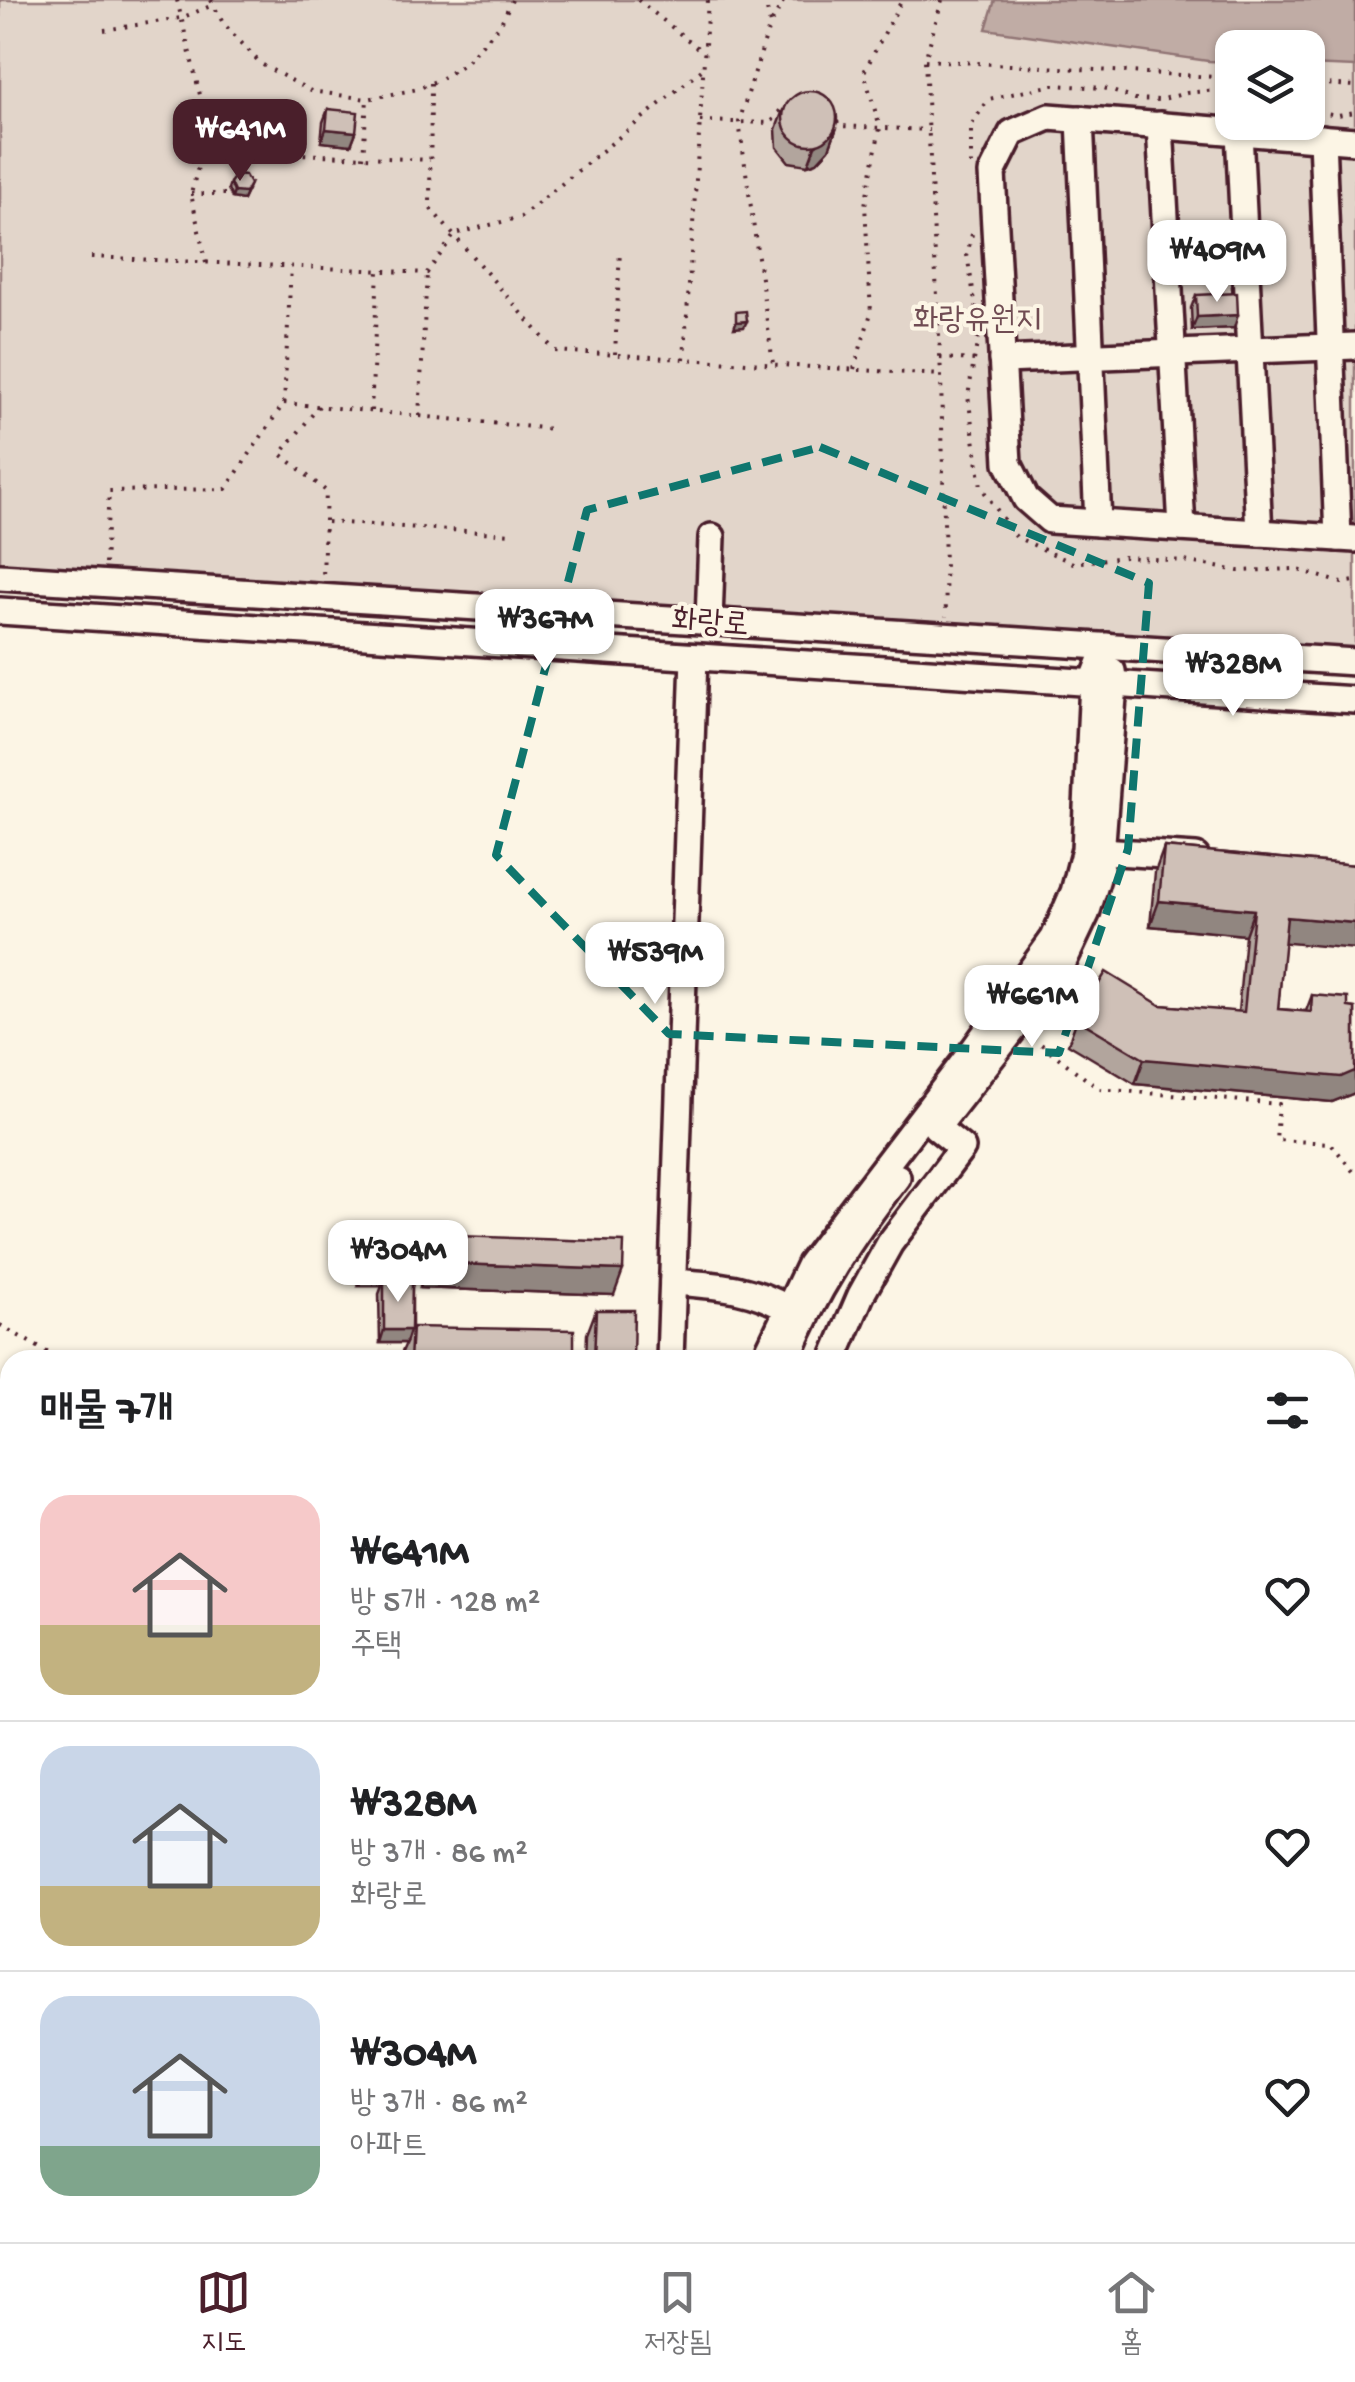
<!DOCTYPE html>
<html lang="ko">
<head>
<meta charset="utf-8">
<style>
	:root { --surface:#fff; --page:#f2f2f2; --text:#202124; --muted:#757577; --line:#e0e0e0; --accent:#4a1f2b }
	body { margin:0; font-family:"Gochi Hand","Poor Story",sans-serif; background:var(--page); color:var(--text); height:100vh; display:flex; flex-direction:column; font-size:38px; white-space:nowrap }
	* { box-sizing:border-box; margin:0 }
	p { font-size:32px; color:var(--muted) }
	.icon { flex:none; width:55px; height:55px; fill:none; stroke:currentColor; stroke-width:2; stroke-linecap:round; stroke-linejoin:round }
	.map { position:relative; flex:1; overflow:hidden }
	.drawer { position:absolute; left:0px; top:1350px; width:1355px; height:892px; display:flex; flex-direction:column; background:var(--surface); border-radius:30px 30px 0 0; box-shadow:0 2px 8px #0004 }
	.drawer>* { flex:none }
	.tools { position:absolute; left:1215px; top:30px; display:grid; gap:20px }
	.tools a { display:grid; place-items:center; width:110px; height:110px; border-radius:20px; background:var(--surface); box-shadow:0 2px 8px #0004; font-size:50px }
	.price { position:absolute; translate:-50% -85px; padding:0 22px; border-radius:20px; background:#fff; color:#222; font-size:32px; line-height:65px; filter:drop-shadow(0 2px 5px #0008) }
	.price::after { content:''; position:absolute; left:50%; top:60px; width:30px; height:22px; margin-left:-15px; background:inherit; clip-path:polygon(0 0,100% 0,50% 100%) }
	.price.on { background:var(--accent); color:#fff }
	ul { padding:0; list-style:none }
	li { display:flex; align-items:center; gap:30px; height:250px; padding:0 40px }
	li+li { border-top:2px solid var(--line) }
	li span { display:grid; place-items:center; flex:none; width:280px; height:200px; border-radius:30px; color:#555 }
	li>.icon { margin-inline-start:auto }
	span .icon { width:120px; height:120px; fill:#fffc; stroke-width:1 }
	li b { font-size:42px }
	h2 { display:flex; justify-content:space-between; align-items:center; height:120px; padding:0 40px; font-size:42px }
	.dock { display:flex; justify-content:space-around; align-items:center; height:140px; border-top:2px solid var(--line); background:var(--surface); font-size:28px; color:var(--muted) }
	.dock a { display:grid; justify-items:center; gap:5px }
	.dock .on { color:var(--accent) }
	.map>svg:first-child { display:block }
	.green { fill:#e2d5ca; stroke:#967a7a; stroke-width:2.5; fill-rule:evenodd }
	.water { fill:#c0aca5; stroke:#917474; stroke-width:2.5 }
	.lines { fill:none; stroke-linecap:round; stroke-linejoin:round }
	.river { stroke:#c0aca5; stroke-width:32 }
	.minor-casing { stroke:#4a1f2b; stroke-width:32 }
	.major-casing { stroke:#4a1f2b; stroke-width:38 }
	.path { stroke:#4a1f2b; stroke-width:4; stroke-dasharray:2.5 8; stroke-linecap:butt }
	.minor { stroke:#fcf5e5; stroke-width:25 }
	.major { stroke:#fcf5e5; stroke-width:30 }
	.rail-casing { stroke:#4a1f2b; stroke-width:9 }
	.rail { stroke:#fcf5e5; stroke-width:5; stroke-dasharray:15; stroke-linecap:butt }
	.wall { fill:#b2a59d; stroke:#4a1f2b; stroke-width:2.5 }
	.shaded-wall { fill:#918680; stroke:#4a1f2b; stroke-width:2.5 }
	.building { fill:#cfc0b7; stroke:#4a1f2b; stroke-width:2.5 }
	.marked { fill:none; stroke:#0f766e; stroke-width:8; stroke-dasharray:20 12; stroke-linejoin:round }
	.labels { text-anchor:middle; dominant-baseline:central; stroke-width:8; stroke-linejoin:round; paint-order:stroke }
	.park-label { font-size:32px; fill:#704c53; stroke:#fcf5e5 }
	.street-label { font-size:32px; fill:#4a1f2b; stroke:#fcf5e5 }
</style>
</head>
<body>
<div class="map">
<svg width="1355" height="2242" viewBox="0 0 1355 2242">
	<rect width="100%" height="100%" fill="#fcf5e5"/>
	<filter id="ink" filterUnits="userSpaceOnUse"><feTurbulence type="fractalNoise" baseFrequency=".01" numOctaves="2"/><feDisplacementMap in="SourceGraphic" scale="20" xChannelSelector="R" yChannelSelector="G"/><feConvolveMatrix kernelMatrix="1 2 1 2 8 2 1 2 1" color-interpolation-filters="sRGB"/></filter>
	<g filter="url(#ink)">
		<g class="green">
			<path d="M0,0h1355v670l-1355,-94zM1232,48h76v74h-76z"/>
			<path d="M0,1674l10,6v359l-10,-6z"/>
			<path d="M0,2188l10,7v37l56,1 14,9h-80z"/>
			<path d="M573,2233v-1l697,1 -1,9h-694z"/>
		</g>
		<path class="water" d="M995,0h360v67l-47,-2v-17h-76v14l-24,-1 -222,-32z"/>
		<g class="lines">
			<path class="river" d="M458,2232l5,10"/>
			<g class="minor-casing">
				<g id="minor">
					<path d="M1080,119l18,404"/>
					<path d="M1160,125l22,403"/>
					<path d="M1239,132l20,401"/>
					<path d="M1322,138l16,400"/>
					<path d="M1355,141l-306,-24 -37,16 -20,40 16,290 18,36 24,21 305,19"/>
					<path d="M1002,360l353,-14"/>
					<path d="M0,577l1355,85"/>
					<path d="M0,611l1355,89"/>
					<path d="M709,621l3,-84"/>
					<path d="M1101,851l95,6"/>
					<path d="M944,1118l115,-147 27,-57 14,-46 14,-184 -2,-13"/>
					<path d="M673,1282c45,3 89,6 126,35"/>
					<path d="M670,1360l24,-703"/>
					<path d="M764,1360l46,-96 164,-215 80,-111 20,-46 11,-43 8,-167 14,-36"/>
					<path d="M787,1360c26,-67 66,-126 110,-183"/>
					<path d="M833,1360l28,-65 29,-52 72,-95 -26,-21"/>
					<path d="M0,1403l10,6"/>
					<path d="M1345,2127l10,-147"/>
					<path d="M1296,2242v-10"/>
					<path d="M1337,2242l1,-10"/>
				</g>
			</g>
			<g class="major-casing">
				<g id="major">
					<path d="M0,1441l10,6"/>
					<path d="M0,1480l10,6"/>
					<path d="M0,1510l10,6"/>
					<path d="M1345,1921l10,1"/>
					<path d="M1345,1973h10"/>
					<path d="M1348,2077l7,-13"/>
					<path d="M0,2085l10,6"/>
					<path d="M0,2134l10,7"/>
					<path d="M154,2232l15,10"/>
					<path d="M246,2232l15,10"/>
				</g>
			</g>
			<g class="path">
				<path d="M177,0l31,128 92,26 130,6"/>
				<path d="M211,0l12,23 38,41 50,27 56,8 51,-10 24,-11 22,-14 36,-39 12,-25"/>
				<path d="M638,0l66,53"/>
				<path d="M765,0l5,24 -31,98 34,242"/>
				<path d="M942,0l-17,60 16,315 5,242"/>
				<path d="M772,22l12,-22"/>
				<path d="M104,30l77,-12 32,-13"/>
				<path d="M925,60l307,18"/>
				<path d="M431,83l-1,125 125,143 386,24"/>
				<path d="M1308,83l47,3"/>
				<path d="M1308,110l30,5 17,-3"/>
				<path d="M700,121l71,2 10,-14 6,-4"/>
				<path d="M837,121l2,5 90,4"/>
				<path d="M363,158l4,-59"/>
				<path d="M971,165v-40l18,-26 64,-14 51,3 31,11 24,1 28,-7 30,-3 15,1"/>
				<path d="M191,194h39"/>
				<path d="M972,234l-5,21 10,58"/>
				<path d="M91,257l336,16 28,-39 66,-17 183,-149"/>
				<path d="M206,263l-15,-69 17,-66"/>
				<path d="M978,337l-10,59 13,91 35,50 57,26 51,-6 60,4 54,10 57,-2 47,14 13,-2"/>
				<path d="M615,354l5,-104"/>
				<path d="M940,358l35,2"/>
				<path d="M684,359l24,-359"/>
				<path d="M854,369l17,-56 -6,-108 15,-77 -16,-56 38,-72"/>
				<path d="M284,403l269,26"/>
				<path d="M319,406l-38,48 45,37 -3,86"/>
				<path d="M371,411l7,-140"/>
				<path d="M419,416l8,-143"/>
				<path d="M327,522l185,12"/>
				<path d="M105,564l4,-73 117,-2 58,-86 7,-137"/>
				<path d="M1033,1038l66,51 180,15 -3,36 55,3 24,31"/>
				<path d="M0,1325l61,35"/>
				<path d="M1345,1838l10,1"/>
			</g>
			<use href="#minor" class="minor"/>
			<use href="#major" class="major"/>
			<g class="rail-casing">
				<g id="rail">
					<path d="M0,1640l10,6"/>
					<path d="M1345,2090l10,1"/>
				</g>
			</g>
			<use href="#rail" class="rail"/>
		</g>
		<g class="wall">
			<path d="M328,109l28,23 -5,13 -30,-3 2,-20z"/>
			<path d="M783,110l53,20 -7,19 -12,13 -9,3 -19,-3 -12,-15 -1,-18z"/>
			<path d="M230,183l18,7 -5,10 -11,-2 -4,-9z"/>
			<path d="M1196,295l38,33 -42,2 -1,-22z"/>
			<path d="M1164,847l191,18 -71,77 -6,67 28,2 6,-16 36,12 7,1v85l-23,9 -197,-18 -67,-40 9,-25 83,-14 78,7 7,-77 -95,-9 5,-54z"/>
			<path d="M430,1235l184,60 -194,-7 1,-28z"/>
			<path d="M363,1246l49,41v40l162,33h-172v-8l4,-9h-26l-1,-49 3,-8h-24l1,-28z"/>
			<path d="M596,1310l37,50h-47l1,-26z"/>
		</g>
		<g class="shaded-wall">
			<path d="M326,129l30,3 -5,13 -30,-3z"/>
			<path d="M836,130l-7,19 -12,13 -9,3 7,-19z"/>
			<path d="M250,184l-7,16 -11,-2 2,-6z"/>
			<path d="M1238,315l-4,13 -42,2 5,-13z"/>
			<path d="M747,321l-3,6 -10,1 2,-6z"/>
			<path d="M1159,901l95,9 -9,25 -95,-9z"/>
			<path d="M1287,917l68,6v26l-78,-7z"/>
			<path d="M1144,1059l211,12v22l-23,9 -197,-18z"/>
			<path d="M429,1263l194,7 -9,25 -194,-7z"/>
			<path d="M363,1274h54l-5,13 -28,-6 -2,5h-24z"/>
			<path d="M384,1330h26l-4,13h-26z"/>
		</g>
		<g class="building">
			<circle cx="810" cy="118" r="27"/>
			<path d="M328,109l30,3 -2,20 -30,-3z"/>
			<path d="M236,174l9,1 5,9 -5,9 -11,-1 -4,-9z"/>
			<path d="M1237,293l1,22 -41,2 -1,-22z"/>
			<path d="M746,311l1,10 -11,1v-10z"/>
			<path d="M1164,847l191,18v58l-68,-6 -9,92 33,3 1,-17 36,3v9l7,1v63l-14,6 -197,-18 -67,-40 29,-47 54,33 84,7 10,-102 -95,-9z"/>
			<path d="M430,1235l194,7 -1,28 -194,-7z"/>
			<rect x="363" y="1246" width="54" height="28"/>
			<path d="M384,1281h28l-1,49h-27z"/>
			<path d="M596,1310h38l-1,50h-39z"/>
			<path d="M412,1327l162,3v30h-164z"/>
		</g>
	</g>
	<path class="marked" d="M820,447l329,136 -21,266 -69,204 -390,-19 -173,-179 91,-345z"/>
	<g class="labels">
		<g class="park-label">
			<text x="977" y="322">화랑유원지</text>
		</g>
		<g class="street-label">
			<text transform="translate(710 625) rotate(4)">화랑로</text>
		</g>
	</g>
</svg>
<div class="tools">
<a><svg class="icon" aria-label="layers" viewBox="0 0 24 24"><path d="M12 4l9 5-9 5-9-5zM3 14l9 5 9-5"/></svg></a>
</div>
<b class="price on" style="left:240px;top:184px">₩641M</b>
<b class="price" style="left:1217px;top:305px">₩409M</b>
<b class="price" style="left:545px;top:674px">₩367M</b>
<b class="price" style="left:1233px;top:719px">₩328M</b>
<b class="price" style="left:655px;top:1007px">₩539M</b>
<b class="price" style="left:1032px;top:1050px">₩661M</b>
<b class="price" style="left:398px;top:1305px">₩304M</b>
<section class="drawer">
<h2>매물 7개<svg class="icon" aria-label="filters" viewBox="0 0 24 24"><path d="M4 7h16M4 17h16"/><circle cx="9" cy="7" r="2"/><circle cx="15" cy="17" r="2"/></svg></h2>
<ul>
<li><span style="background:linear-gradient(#f6c9c9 65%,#c2b280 0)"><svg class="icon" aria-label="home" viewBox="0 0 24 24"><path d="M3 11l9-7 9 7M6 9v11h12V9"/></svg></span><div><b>₩641M</b><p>방 5개 · 128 m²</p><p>주택</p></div><svg class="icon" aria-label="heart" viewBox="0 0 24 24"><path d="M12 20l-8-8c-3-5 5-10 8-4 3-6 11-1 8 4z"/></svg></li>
<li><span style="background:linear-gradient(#c9d6e8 70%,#c2b280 0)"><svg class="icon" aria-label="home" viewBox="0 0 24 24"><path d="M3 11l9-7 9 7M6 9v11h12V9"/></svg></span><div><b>₩328M</b><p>방 3개 · 86 m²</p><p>화랑로</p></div><svg class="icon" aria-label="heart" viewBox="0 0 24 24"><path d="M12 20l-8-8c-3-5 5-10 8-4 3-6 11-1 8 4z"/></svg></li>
<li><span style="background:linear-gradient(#c9d6e8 75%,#7fa58c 0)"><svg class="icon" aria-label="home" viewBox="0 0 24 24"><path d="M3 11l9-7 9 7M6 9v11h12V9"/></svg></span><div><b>₩304M</b><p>방 3개 · 86 m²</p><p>아파트</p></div><svg class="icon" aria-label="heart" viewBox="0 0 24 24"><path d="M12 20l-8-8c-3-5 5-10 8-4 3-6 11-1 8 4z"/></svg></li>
</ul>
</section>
</div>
<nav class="dock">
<a class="on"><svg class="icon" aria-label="map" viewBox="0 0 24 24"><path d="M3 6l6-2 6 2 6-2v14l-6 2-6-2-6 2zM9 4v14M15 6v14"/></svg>지도</a>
<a><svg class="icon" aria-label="saved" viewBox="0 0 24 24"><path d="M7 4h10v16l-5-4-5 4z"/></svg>저장됨</a>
<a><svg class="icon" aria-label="home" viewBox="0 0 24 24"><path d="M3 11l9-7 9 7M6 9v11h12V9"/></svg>홈</a>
</nav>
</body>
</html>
